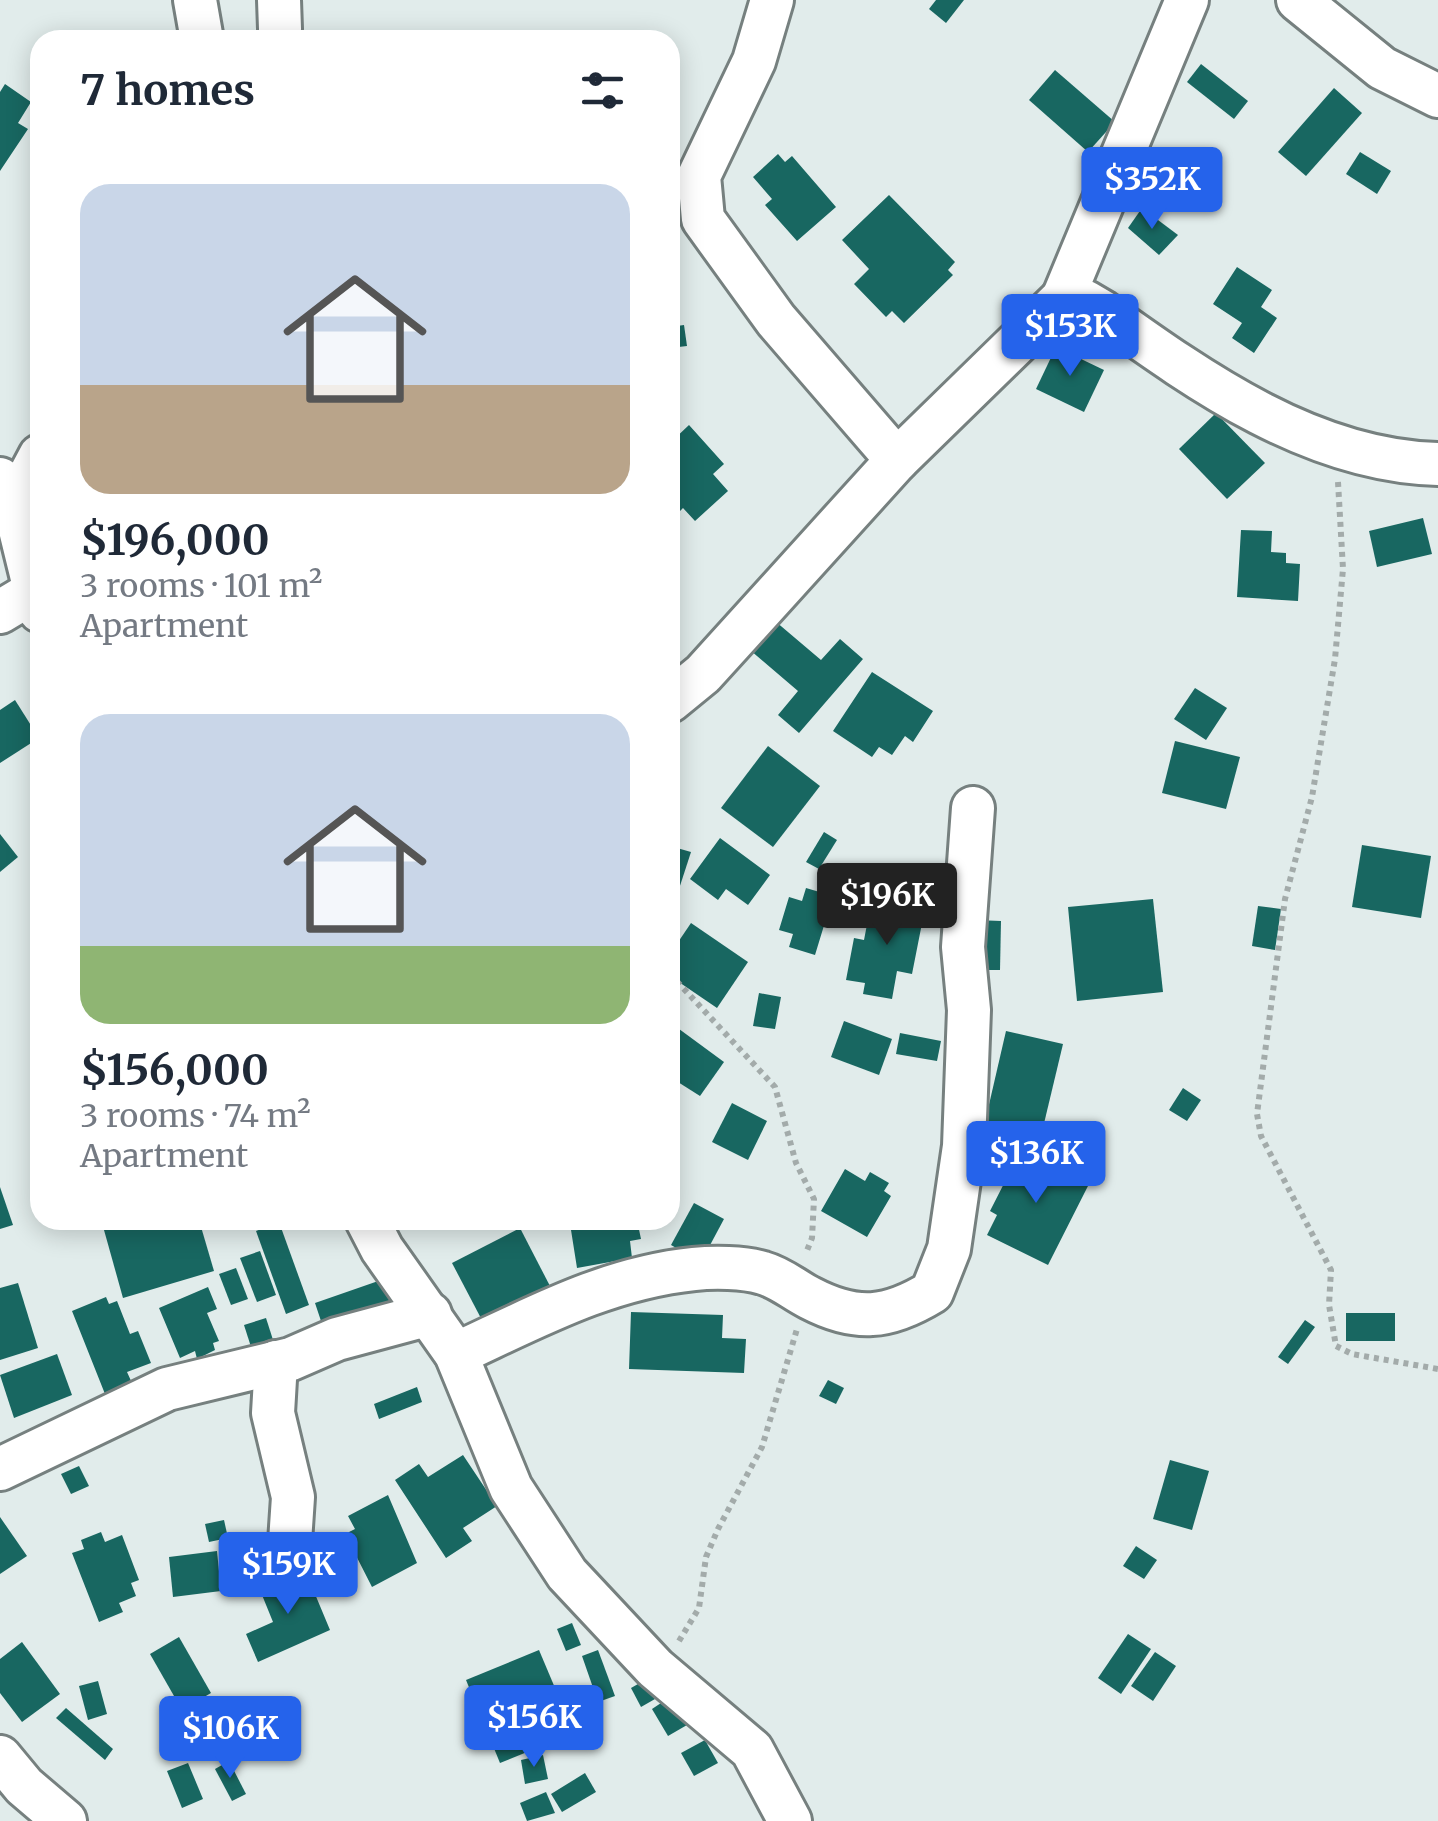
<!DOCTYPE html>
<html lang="en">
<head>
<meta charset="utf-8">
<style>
	:root { --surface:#fff; --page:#f2f2f3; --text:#1f2937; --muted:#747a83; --accent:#2563eb }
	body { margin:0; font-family:Merriweather,serif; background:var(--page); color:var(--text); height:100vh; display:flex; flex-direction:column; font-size:38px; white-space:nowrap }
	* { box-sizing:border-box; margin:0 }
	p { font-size:32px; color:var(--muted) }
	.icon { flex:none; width:55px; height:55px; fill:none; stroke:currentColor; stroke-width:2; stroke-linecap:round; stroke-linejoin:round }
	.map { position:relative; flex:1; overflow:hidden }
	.panel { position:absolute; left:30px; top:30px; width:650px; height:1200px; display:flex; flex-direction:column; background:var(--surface); border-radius:30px; box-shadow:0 5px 25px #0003 }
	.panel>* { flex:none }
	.price { position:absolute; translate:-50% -85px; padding:0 22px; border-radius:10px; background:var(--accent); color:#fff; font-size:32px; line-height:65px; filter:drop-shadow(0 2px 5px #0008) }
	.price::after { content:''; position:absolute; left:50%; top:60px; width:30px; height:22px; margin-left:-15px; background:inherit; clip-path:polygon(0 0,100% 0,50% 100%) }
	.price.selected { background:#222; color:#fff }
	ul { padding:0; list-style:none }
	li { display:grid; align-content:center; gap:20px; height:530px; padding:0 50px }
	li span { display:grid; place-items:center; height:310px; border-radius:30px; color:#555 }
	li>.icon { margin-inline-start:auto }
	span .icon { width:180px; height:180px; fill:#fffc; stroke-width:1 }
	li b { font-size:42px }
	h2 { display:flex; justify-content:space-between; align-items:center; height:120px; padding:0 50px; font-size:42px }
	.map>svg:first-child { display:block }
	.building { fill:#186761 }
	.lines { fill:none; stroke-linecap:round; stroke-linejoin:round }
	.minor-casing { stroke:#76807f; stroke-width:48 }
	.path { stroke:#a3abaa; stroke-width:6; stroke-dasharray:5 5; stroke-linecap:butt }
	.minor { stroke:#fff; stroke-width:42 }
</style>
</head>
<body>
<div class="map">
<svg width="1438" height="1821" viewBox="0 0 1438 1821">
	<rect width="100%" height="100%" fill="#e1eceb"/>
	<g class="building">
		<path d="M936,0h28l-18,23 -17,-14z"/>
		<path d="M1201,64l47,37 -14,18 -47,-37z"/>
		<path d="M1055,70l60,52 -27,30 -59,-52z"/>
		<path d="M5,84l26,18 -13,21 10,6 -28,42v-79z"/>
		<path d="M1334,88l28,25 -56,63 -28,-24z"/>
		<path d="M1360,152l31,19 -14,23 -31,-20z"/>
		<path d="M778,154l7,8 7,-6 44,51 -39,34 -32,-36 7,-6 -19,-22z"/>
		<path d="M889,195l66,67 -7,8 5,5 -49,48 -12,-12 -6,6 -32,-33 15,-15 -27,-29z"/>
		<path d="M1142,208l36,27 -19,20 -31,-27z"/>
		<path d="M1237,267l35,23 -11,17 16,11 -23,35 -22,-15 10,-15 -29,-19z"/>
		<path d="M684,325l3,21 -17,2v-21z"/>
		<path d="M1056,347l48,23 -20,42 -48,-23z"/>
		<path d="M1216,413l49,50 -38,36 -48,-50z"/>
		<path d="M689,425l35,39 -11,10 15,17 -33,30 -12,-13 -13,13v-78z"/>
		<path d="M1423,518l9,36 -55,13 -8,-36z"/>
		<path d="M1241,530l31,1 -1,21 15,1v10l14,1 -2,37 -61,-4z"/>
		<path d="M775,621l46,39 19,-21 23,20 -64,74 -21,-18 20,-24 -48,-41z"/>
		<path d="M872,672l61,39 -20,31 -8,-6 -13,19 -13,-8 -7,10 -39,-26z"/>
		<path d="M1195,688l32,20 -21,32 -32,-21z"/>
		<path d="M15,700l24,38 -39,25v-53z"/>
		<path d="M1175,741l65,16 -14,52 -64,-16z"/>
		<path d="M768,746l52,40 -47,61 -52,-39z"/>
		<path d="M824,832l13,8 -18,29 -13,-7z"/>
		<path d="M0,834l18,23 -18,15z"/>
		<path d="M720,838l50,37 -22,30 -22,-16 -8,11 -28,-21z"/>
		<path d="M1362,845l69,11 -10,62 -69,-11z"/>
		<path d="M670,846l21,6 -13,40 -8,-3z"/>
		<path d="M806,888l27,8 -18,59 -26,-8 4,-13 -14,-4 10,-33 13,4z"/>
		<path d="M896,897l30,6 -14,71 -15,-3 -5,28 -29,-5 2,-11 -19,-3 8,-42 10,2 6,-31 22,4z"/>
		<path d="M1153,899l10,93 -86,9 -9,-94z"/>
		<path d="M1258,906l23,3 -6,41 -23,-4z"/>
		<path d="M976,920l25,1 -1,49h-26z"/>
		<path d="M691,923l57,39 -31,46 -47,-32v-22z"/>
		<path d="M759,993l22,4 -6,32 -22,-3z"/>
		<path d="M844,1021l48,18 -13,36 -48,-18z"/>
		<path d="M675,1026l49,36 -24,34 -30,-19v-43z"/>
		<path d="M1006,1031l57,13 -22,92 -56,-14z"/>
		<path d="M900,1033l41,8 -4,20 -41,-7z"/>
		<path d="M1183,1088l18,12 -14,21 -18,-11z"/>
		<path d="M732,1103l35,18 -19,39 -36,-18z"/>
		<path d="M1022,1148l68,34 -42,83 -61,-30 10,-20 -7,-4z"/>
		<path d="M845,1169l20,12 5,-9 19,11 -5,8 7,5 -24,41 -46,-26z"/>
		<path d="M0,1187l13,38 -13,4z"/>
		<path d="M694,1203l30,16 -23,43 -30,-17z"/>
		<path d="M137,1220h62l15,51 -91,27 -19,-68z"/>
		<path d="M592,1220h45l4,19 -11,2 2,17 -55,10 -6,-38 22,-4z"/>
		<path d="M279,1222l30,83 -23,9 -30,-83z"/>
		<path d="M520,1228l31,60 -67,36 -32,-61z"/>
		<path d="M260,1251l16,44 -19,7 -17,-44z"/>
		<path d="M236,1268l12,31 -17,6 -12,-31z"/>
		<path d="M384,1279l7,21 -69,24 -7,-21z"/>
		<path d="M18,1283l20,65 -38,12v-72z"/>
		<path d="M208,1287l9,22 -10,4 12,28 -6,2 2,7 -18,9 -2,-8 -15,7 -21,-50z"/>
		<path d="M106,1297l3,7 8,-3 13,33 8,-3 13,32 -24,9 5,11 -27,11 -33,-83z"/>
		<path d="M631,1312l92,3 -1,23 24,1 -2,34 -115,-4z"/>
		<rect x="1346" y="1313" width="49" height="28"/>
		<path d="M266,1318l8,25 -22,7 -8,-25z"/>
		<path d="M1305,1320l10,7 -27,37 -10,-7z"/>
		<path d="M57,1354l15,41 -58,23 -14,-43z"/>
		<path d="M828,1380l16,8 -8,16 -17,-8z"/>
		<path d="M417,1387l5,15 -43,17 -5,-15z"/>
		<path d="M463,1455l34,51 -34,22 9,13 -26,17 -51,-78 24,-16 9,13z"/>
		<path d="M1170,1460l39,11 -17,59 -39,-11z"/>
		<path d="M79,1466l10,20 -18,8 -10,-20z"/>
		<path d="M388,1495l29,68 -45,24 -27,-53 10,-5 -7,-13z"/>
		<path d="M0,1517l27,39 -27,18z"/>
		<path d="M224,1520l4,18 -19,4 -4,-18z"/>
		<path d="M101,1532l4,10 17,-7 17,45 -8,3 5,13 -17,7 4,9 -24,10 -27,-69 12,-4 -3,-9z"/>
		<path d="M1136,1546l21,14 -13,19 -21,-13z"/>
		<path d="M217,1551l4,40 -48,6 -4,-40z"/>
		<path d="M305,1570l25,60 -72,32 -12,-28 27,-12 -13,-32z"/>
		<path d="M572,1623l9,22 -15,6 -9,-22z"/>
		<path d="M1128,1634l23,15 -30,45 -23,-16z"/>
		<path d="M179,1637l32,56 -29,17 -32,-56z"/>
		<path d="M22,1642l38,52 -38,28 -22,-29v-34z"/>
		<path d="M539,1650l35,83 -74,30 -34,-83z"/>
		<path d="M598,1650l17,46 -17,6 -16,-46z"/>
		<path d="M1155,1652l21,14 -23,35 -22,-15z"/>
		<path d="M645,1680l10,19 -14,8 -10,-19z"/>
		<path d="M98,1681l9,33 -19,6 -9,-34z"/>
		<path d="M670,1697l17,28 -19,11 -16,-27z"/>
		<path d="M66,1708l47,41 -8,11 -49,-42z"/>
		<path d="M705,1740l13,23 -24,13 -13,-23z"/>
		<path d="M543,1755l5,24 -23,5 -4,-24z"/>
		<path d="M229,1761l17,33 -14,7 -17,-32z"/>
		<path d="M188,1763l15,36 -21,9 -15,-37z"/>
		<path d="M585,1773l11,19 -34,20 -11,-18z"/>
		<path d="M546,1792l9,21 -28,8 -7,-18z"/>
	</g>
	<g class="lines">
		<g class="minor-casing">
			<g id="minor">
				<path d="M195,0l7,40"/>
				<path d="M279,0l1,29"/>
				<path d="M772,0l-18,61 -55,115 4,43 73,101 121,140"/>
				<path d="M1298,0l84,68 56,28"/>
				<path d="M1063,298l124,-298"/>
				<path d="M0,479l14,26 26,106"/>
				<path d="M14,505l26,-49"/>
				<path d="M0,612l35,-21"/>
				<path d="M670,701l33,-27 194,-214 166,-162 23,4 17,10c98,70 209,149 335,152"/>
				<path d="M367,1220l15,29 74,105 55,134 56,86 88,94 97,82 38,71"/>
				<path d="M456,1354c78,-36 150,-76 238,-85 19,-2 50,-2 69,4 18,5 31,17 47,25 46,24 78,21 122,-6l17,-43 15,-103 5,-136 -6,-63 10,-139"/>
				<path d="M276,1362l-3,51 20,84 -3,45"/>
				<path d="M0,1469l167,-80 124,-30 46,-20 93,-25"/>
				<path d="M0,1757l24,29 41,35"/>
			</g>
		</g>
		<g class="path">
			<path d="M1338,482l5,87 -8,90 -23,138 -27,102 -28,215 4,22 70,134 -2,35 7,41 16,8 86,15"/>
			<path d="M670,974l105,113 21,76 18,36 -2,39 -6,15"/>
			<path d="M679,1641l20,-33 7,-51 12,-28 44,-82 35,-118"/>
		</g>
		<use href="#minor" class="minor"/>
	</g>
</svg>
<b class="price" style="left:1152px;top:232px">$352K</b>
<b class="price" style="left:1070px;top:379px">$153K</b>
<b class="price selected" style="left:887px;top:948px">$196K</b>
<b class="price" style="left:1036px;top:1206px">$136K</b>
<b class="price" style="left:288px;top:1617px">$159K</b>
<b class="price" style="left:534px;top:1770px">$156K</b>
<b class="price" style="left:230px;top:1781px">$106K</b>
<section class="panel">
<h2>7 homes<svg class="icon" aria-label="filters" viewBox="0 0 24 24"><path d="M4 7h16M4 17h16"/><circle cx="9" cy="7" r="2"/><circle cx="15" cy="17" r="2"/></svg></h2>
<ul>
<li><span style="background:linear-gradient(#c9d6e8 65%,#b9a48a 0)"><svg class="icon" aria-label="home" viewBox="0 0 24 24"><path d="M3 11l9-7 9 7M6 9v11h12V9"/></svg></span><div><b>$196,000</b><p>3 rooms · 101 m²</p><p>Apartment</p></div></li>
<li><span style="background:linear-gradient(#c9d6e8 75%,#8fb573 0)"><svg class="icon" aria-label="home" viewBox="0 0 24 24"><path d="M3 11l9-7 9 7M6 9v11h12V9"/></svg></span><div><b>$156,000</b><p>3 rooms · 74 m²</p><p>Apartment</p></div></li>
</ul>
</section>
</div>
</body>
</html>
